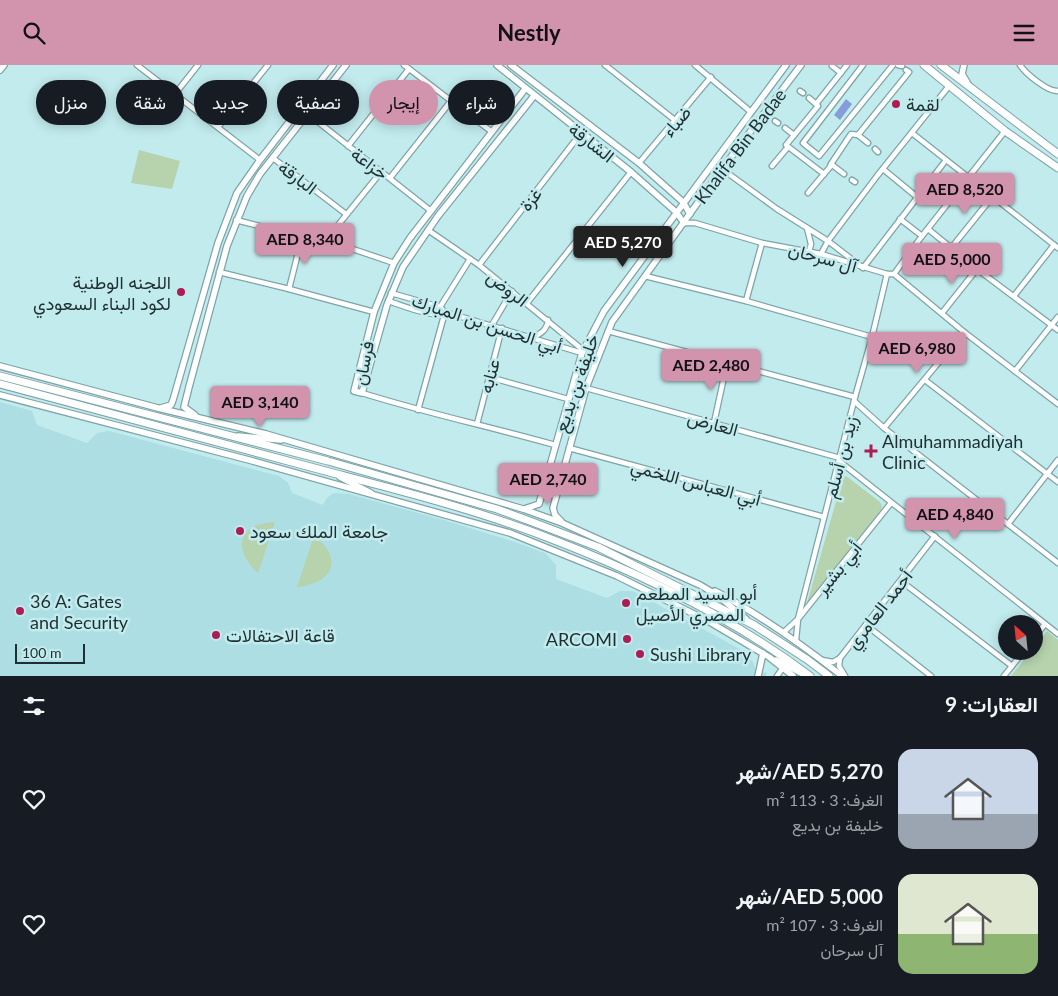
<!DOCTYPE html>
<html lang="ar">
<head>
<meta charset="utf-8">
<style>
	:root { --surface:#171b24; --page:#20242c; --text:#f1f3f6; --muted:#9ea1a6; --accent:#d293ad }
	body { margin:0; font-family:Lato,Vazirmatn,sans-serif; background:var(--page); color:var(--text); direction:rtl; height:100vh; display:flex; flex-direction:column; font-size:19px; white-space:nowrap }
	* { box-sizing:border-box; margin:0 }
	p { font-size:16px; color:var(--muted) }
	.icon { flex:none; width:28px; height:28px; fill:none; stroke:currentColor; stroke-width:2; stroke-linecap:round; stroke-linejoin:round }
	.map { position:relative; height:611px; overflow:hidden; direction:ltr }
	.panel { display:flex; flex-direction:column; background:var(--surface); flex:1 }
	.panel>* { flex:none }
	.banner { position:absolute; left:15px; top:15px; width:500px; height:45px; direction:rtl; display:flex; gap:10px }
	.needle { width:32px; rotate:333deg }
	.buttons { position:absolute; left:998px; top:550px; display:grid; gap:10px }
	.buttons a { display:grid; place-items:center; width:45px; height:45px; border-radius:50%; background:var(--surface); box-shadow:0 2px 12px #0003; font-size:25px }
	.scale { position:absolute; left:15px; bottom:12px; width:70px; box-sizing:border-box; padding-left:5px; border:2px solid #1f2f31; border-top:0; font-size:14px; line-height:18px; white-space:nowrap; color:#1f2f31; -webkit-text-stroke:4px #c2ebee; paint-order:stroke }
	.price { position:absolute; translate:-50% -42px; padding:0 11px; border-radius:5px; background:var(--accent); color:#111; font-size:16px; line-height:32px; filter:drop-shadow(0 1px 2px #0008) }
	.price::after { content:''; position:absolute; left:50%; top:30px; width:15px; height:11px; margin-left:-8px; background:inherit; clip-path:polygon(0 0,100% 0,50% 100%) }
	.price.selected { background:#222; color:#fff }
	ul { padding:0; list-style:none }
	li { display:flex; align-items:center; gap:15px; height:125px; padding:0 20px }
	li span { display:grid; place-items:center; flex:none; width:140px; height:100px; border-radius:15px; color:#555 }
	li>.icon { margin-inline-start:auto }
	span .icon { width:60px; height:60px; fill:#fffc; stroke-width:1 }
	li b { font-size:21px }
	h2 { display:flex; justify-content:space-between; align-items:center; height:60px; padding:0 20px; font-size:21px }
	.chip { padding:0 18px; border-radius:22px; background:var(--surface); box-shadow:0 2px 12px #0003; font-size:18px; line-height:45px }
	.chip.selected { background:var(--accent); color:#111 }
	header { display:flex; justify-content:space-between; align-items:center; height:65px; padding:0 20px; background:var(--accent); color:#111; font-size:22px; font-weight:700 }
	.map>svg:first-child { display:block }
	.built { fill:#acdee3 }
	.green { fill:#b6d3ae }
	.water { fill:#859dd9 }
	.lines { fill:none; stroke-linecap:round; stroke-linejoin:round }
	.street-casing { stroke:#7da4a8; stroke-width:7 }
	.secondary-casing { stroke:#7da4a8; stroke-width:8 }
	.primary-casing { stroke:#7da4a8; stroke-width:9 }
	.street { stroke:#fff; stroke-width:4.5 }
	.secondary { stroke:#fff; stroke-width:5.5 }
	.primary { stroke:#fff; stroke-width:7 }
	.poi-dot { fill:#ad1d54; stroke:#c2ebee; stroke-width:2 }
	.labels { text-anchor:middle; dominant-baseline:central; stroke-width:5; stroke-linejoin:round; paint-order:stroke }
	.poi-label { font-size:18px; fill:#1f2f31; stroke:#c2ebee; text-anchor:start }
	.street-label { font-size:18px; fill:#1f2f31; stroke:#c2ebee }
</style>
</head>
<body>
<header><svg class="icon" aria-label="menu" viewBox="0 0 24 24"><path d="M4 6h16M4 12h16M4 18h16"/></svg>Nestly<svg class="icon" aria-label="search" viewBox="0 0 24 24"><circle cx="10" cy="10" r="6"/><path d="M15 15l6 6"/></svg></header>
<div class="map">
<svg width="1058" height="611" viewBox="0 0 1058 611">
	<rect width="100%" height="100%" fill="#c2ebee"/>
	<path class="built" d="M0,337l32,9 5,14 50,18 10,-10 12,-2 170,45 9,7 4,10 31,12 3,-6 6,-5 3,-1 14,1 95,26 71,22 30,11 11,12v14l51,19 13,-7h13l112,61 8,10 3,9 11,2 -1,3h-766z"/>
	<g class="green">
		<path d="M139,85l41,11 -8,28 -41,-6z"/>
		<path d="M846,411l34,26 2,4 -1,4 -74,93 36,-126z"/>
		<path d="M275,457l-17,51c-27,-24 -19,-50 17,-51z"/>
		<path d="M314,471c31,23 18,48 -17,51z"/>
		<path d="M1047,566l11,9v36h-47l20,-25h3v-3z"/>
	</g>
	<path class="water" d="M846,34l6,5 -12,16 -6,-5z"/>
	<g class="lines">
		<g class="street-casing">
			<g id="street">
				<path d="M137,0l123,95"/>
				<path d="M404,0l88,67"/>
				<path d="M605,0l71,56"/>
				<path d="M695,0l56,47"/>
				<path d="M847,0l-31,39 2,2 -32,39 38,29 6,-7 1,-3 20,-30 7,1 51,-63 -3,-2"/>
				<path d="M863,0l-60,78 16,13 74,-91"/>
				<path d="M898,0l4,1"/>
				<path d="M1020,0c6,9 28,27 38,26"/>
				<path d="M832,1l9,7"/>
				<path d="M800,26l3,2"/>
				<path d="M175,29l23,-29"/>
				<path d="M809,33l7,6"/>
				<path d="M308,49l123,97"/>
				<path d="M775,56l3,2"/>
				<path d="M218,62l50,-62"/>
				<path d="M785,63l9,7"/>
				<path d="M912,68l146,115"/>
				<path d="M858,70l10,8"/>
				<path d="M348,81l61,-77"/>
				<path d="M875,84l3,3"/>
				<path d="M273,93l73,56"/>
				<path d="M639,98l72,-86"/>
				<path d="M831,99l13,10"/>
				<path d="M772,101l16,-19"/>
				<path d="M722,104l55,40 51,32 35,27 83,-108"/>
				<path d="M883,104l34,28"/>
				<path d="M390,113l61,-77"/>
				<path d="M852,115l3,2"/>
				<path d="M808,128l16,-19"/>
				<path d="M900,154l22,17"/>
				<path d="M236,155l66,17 24,3 68,23"/>
				<path d="M684,158h11l67,20 59,11 66,20h7l70,58 94,72"/>
				<path d="M807,163l4,16 -2,8"/>
				<path d="M928,164l49,40 81,61"/>
				<path d="M428,165l51,35 104,85"/>
				<path d="M326,175l55,-68"/>
				<path d="M952,182l41,-51"/>
				<path d="M821,189l7,-13 49,-65 72,-90"/>
				<path d="M479,200l102,-132"/>
				<path d="M219,207l70,17 85,23"/>
				<path d="M894,209l28,-38 83,-105"/>
				<path d="M645,211l101,25 126,36"/>
				<path d="M289,224l13,-52"/>
				<path d="M391,228l49,14 5,5 137,41"/>
				<path d="M1014,231l40,-51"/>
				<path d="M388,236c14,4 45,18 57,11"/>
				<path d="M746,236l16,-58"/>
				<path d="M527,238l104,-131"/>
				<path d="M440,242l30,-48"/>
				<path d="M942,248l35,-44"/>
				<path d="M492,260l20,-34"/>
				<path d="M608,266l247,66"/>
				<path d="M532,272c9,-3 15,-7 16,-17"/>
				<path d="M1015,306l43,-54"/>
				<path d="M489,312l79,22"/>
				<path d="M925,315l133,102"/>
				<path d="M586,323l254,70"/>
				<path d="M362,328c64,20 129,34 193,52"/>
				<path d="M854,336l30,27 174,135"/>
				<path d="M418,345l27,-98"/>
				<path d="M714,358l13,-60"/>
				<path d="M477,359l25,-96"/>
				<path d="M884,363l80,-96"/>
				<path d="M569,383l255,69"/>
				<path d="M839,396l219,173"/>
				<path d="M1008,459l50,-64"/>
				<path d="M901,516l111,85"/>
				<path d="M866,560l65,51"/>
				<path d="M784,567l14,-13 93,-116"/>
				<path d="M1034,573l11,-14"/>
				<path d="M796,575l2,-21 57,-222 17,-60 15,-63"/>
				<path d="M840,593l-1,8 6,10"/>
				<path d="M822,595l11,2 7,-4 95,-122"/>
				<path d="M777,611l5,-7"/>
				<path d="M1004,611l20,-25"/>
			</g>
		</g>
		<g class="secondary-casing">
			<g id="secondary">
				<path d="M497,0l134,107 45,40 8,11"/>
				<path d="M511,0l128,98 44,39 7,12"/>
				<path d="M964,0l-2,9 6,10"/>
				<path d="M0,5l4,-5"/>
				<path d="M525,24l-115,149 -16,25 -20,49 -20,79 8,2 25,-88 16,-38 35,-51 96,-120"/>
				<path d="M0,301l158,42 108,26 257,75 39,14 138,62 17,10 29,24"/>
				<path d="M0,330l249,65 261,73 107,43 91,45 61,36 24,19"/>
				<path d="M161,343l10,-3 2,-5 45,-157 19,-50 23,-33 73,-95"/>
				<path d="M195,350l-11,-8 5,-20 38,-141 20,-50 13,-22 86,-109"/>
				<path d="M238,371l43,4"/>
				<path d="M340,412l31,16"/>
				<path d="M544,423l4,7h4l6,-6"/>
				<path d="M524,444l15,-5 43,-151 22,-42 182,-246"/>
				<path d="M561,456l-6,-6 -2,-7 33,-120 26,-66 110,-153 79,-104"/>
				<path d="M715,526c46,24 86,53 127,85"/>
				<path d="M776,595l27,14"/>
				<path d="M758,611l5,-23"/>
			</g>
		</g>
		<g class="primary-casing">
			<g id="primary">
				<path d="M924,0l81,66 53,37"/>
				<path d="M941,0l117,89"/>
				<path d="M0,311l328,85 169,48 38,14 63,24 156,78 54,35 21,16"/>
				<path d="M0,319c101,27 202,54 303,81 82,22 167,42 246,73 91,35 184,80 261,138"/>
			</g>
		</g>
		<use href="#street" class="street"/>
		<use href="#secondary" class="secondary"/>
		<use href="#primary" class="primary"/>
	</g>
	<g class="poi-dot">
		<circle cx="896" cy="39" r="5"/>
		<circle cx="181" cy="227" r="5"/>
		<path d="M868.5 378.5h5v5h5v5h-5v5h-5v-5h-5v-5h5z"/>
		<circle cx="240" cy="466" r="5"/>
		<circle cx="626" cy="538" r="5"/>
		<circle cx="20" cy="546" r="5"/>
		<circle cx="216" cy="570" r="5"/>
		<circle cx="627" cy="574" r="5"/>
		<circle cx="640" cy="589" r="5"/>
	</g>
	<g class="labels">
		<g class="poi-label">
			<text x="906" y="39">لقمة</text>
			<text x="171" y="217" text-anchor="end">اللجنه الوطنية<tspan x="171" dy="21">لكود البناء السعودي</tspan></text>
			<text x="882" y="376">Almuhammadiyah<tspan x="882" dy="21">Clinic</tspan></text>
			<text x="250" y="466">جامعة الملك سعود</text>
			<text x="636" y="528">أبو السيد المطعم<tspan x="636" dy="21">المصري اﻷصيل</tspan></text>
			<text x="30" y="536">36 A: Gates<tspan x="30" dy="21">and Security</tspan></text>
			<text x="226" y="570">قاعة الاحتفالات</text>
			<text x="617" y="574" text-anchor="end">ARCOMI</text>
			<text x="650" y="589">Sushi Library</text>
		</g>
		<g class="street-label">
			<text transform="translate(676 56) rotate(-50)">ضباء</text>
			<text transform="translate(592 77) rotate(38)">الشارقة</text>
			<text transform="translate(740 81) rotate(-53)">Khalifa Bin Badae</text>
			<text transform="translate(370 98) rotate(37)">خزاعة</text>
			<text transform="translate(298 112) rotate(37)">البارقة</text>
			<text transform="translate(530 134) rotate(-52)">غزة</text>
			<text transform="translate(823 192) rotate(15)">آل سرحان</text>
			<text transform="translate(508 223) rotate(38)">الروض</text>
			<text transform="translate(487 258) rotate(18)">أبي الحسن بن المبارك</text>
			<text transform="translate(363 298) rotate(-79)">فرسان</text>
			<text transform="translate(489 311) rotate(-75)">عنابه</text>
			<text transform="translate(576 318) rotate(-71)">خليفة بن بديع</text>
			<text transform="translate(713 358) rotate(15)">العارض</text>
			<text transform="translate(840 392) rotate(-75)">زيد بن أسلم</text>
			<text transform="translate(696 417) rotate(15)">أبي العباس اللخمي</text>
			<text transform="translate(838 503) rotate(-51)">أبي بشير</text>
			<text transform="translate(879 544) rotate(-52)">أحمد العامري</text>
		</g>
	</g>
</svg>
<div class="buttons">
<a><svg class="needle" viewBox="-14 -14 28 28"><path d="M0-13l5 13h-10z" fill="#e53935"/><path d="M0 13l5-13h-10z" fill="#9ea1a6"/></svg></a>
</div>
<div class="scale">100 m</div>
<b class="price" style="left:965px;top:150px">AED 8,520</b>
<b class="price" style="left:305px;top:200px">AED 8,340</b>
<b class="price selected" style="left:623px;top:203px">AED 5,270</b>
<b class="price" style="left:952px;top:220px">AED 5,000</b>
<b class="price" style="left:917px;top:309px">AED 6,980</b>
<b class="price" style="left:711px;top:326px">AED 2,480</b>
<b class="price" style="left:260px;top:363px">AED 3,140</b>
<b class="price" style="left:548px;top:440px">AED 2,740</b>
<b class="price" style="left:955px;top:475px">AED 4,840</b>
<div class="banner">
<a class="chip">شراء</a>
<a class="chip selected">إيجار</a>
<a class="chip">تصفية</a>
<a class="chip">جديد</a>
<a class="chip">شقة</a>
<a class="chip">منزل</a>
</div>
</div>
<section class="panel">
<h2>العقارات: 9<svg class="icon" aria-label="filters" viewBox="0 0 24 24"><path d="M4 7h16M4 17h16"/><circle cx="9" cy="7" r="2"/><circle cx="15" cy="17" r="2"/></svg></h2>
<ul>
<li><span style="background:linear-gradient(#c9d6e8 65%,#9aa5b1 0)"><svg class="icon" aria-label="home" viewBox="0 0 24 24"><path d="M3 11l9-7 9 7M6 9v11h12V9"/></svg></span><div><b>AED 5,270/شهر</b><p>الغرف: 3 · 113 m²</p><p>خليفة بن بديع</p></div><svg class="icon" aria-label="heart" viewBox="0 0 24 24"><path d="M12 20l-8-8c-3-5 5-10 8-4 3-6 11-1 8 4z"/></svg></li>
<li><span style="background:linear-gradient(#dfe7d0 60%,#8fb573 0)"><svg class="icon" aria-label="home" viewBox="0 0 24 24"><path d="M3 11l9-7 9 7M6 9v11h12V9"/></svg></span><div><b>AED 5,000/شهر</b><p>الغرف: 3 · 107 m²</p><p>آل سرحان</p></div><svg class="icon" aria-label="heart" viewBox="0 0 24 24"><path d="M12 20l-8-8c-3-5 5-10 8-4 3-6 11-1 8 4z"/></svg></li>
</ul>
</section>
</body>
</html>
